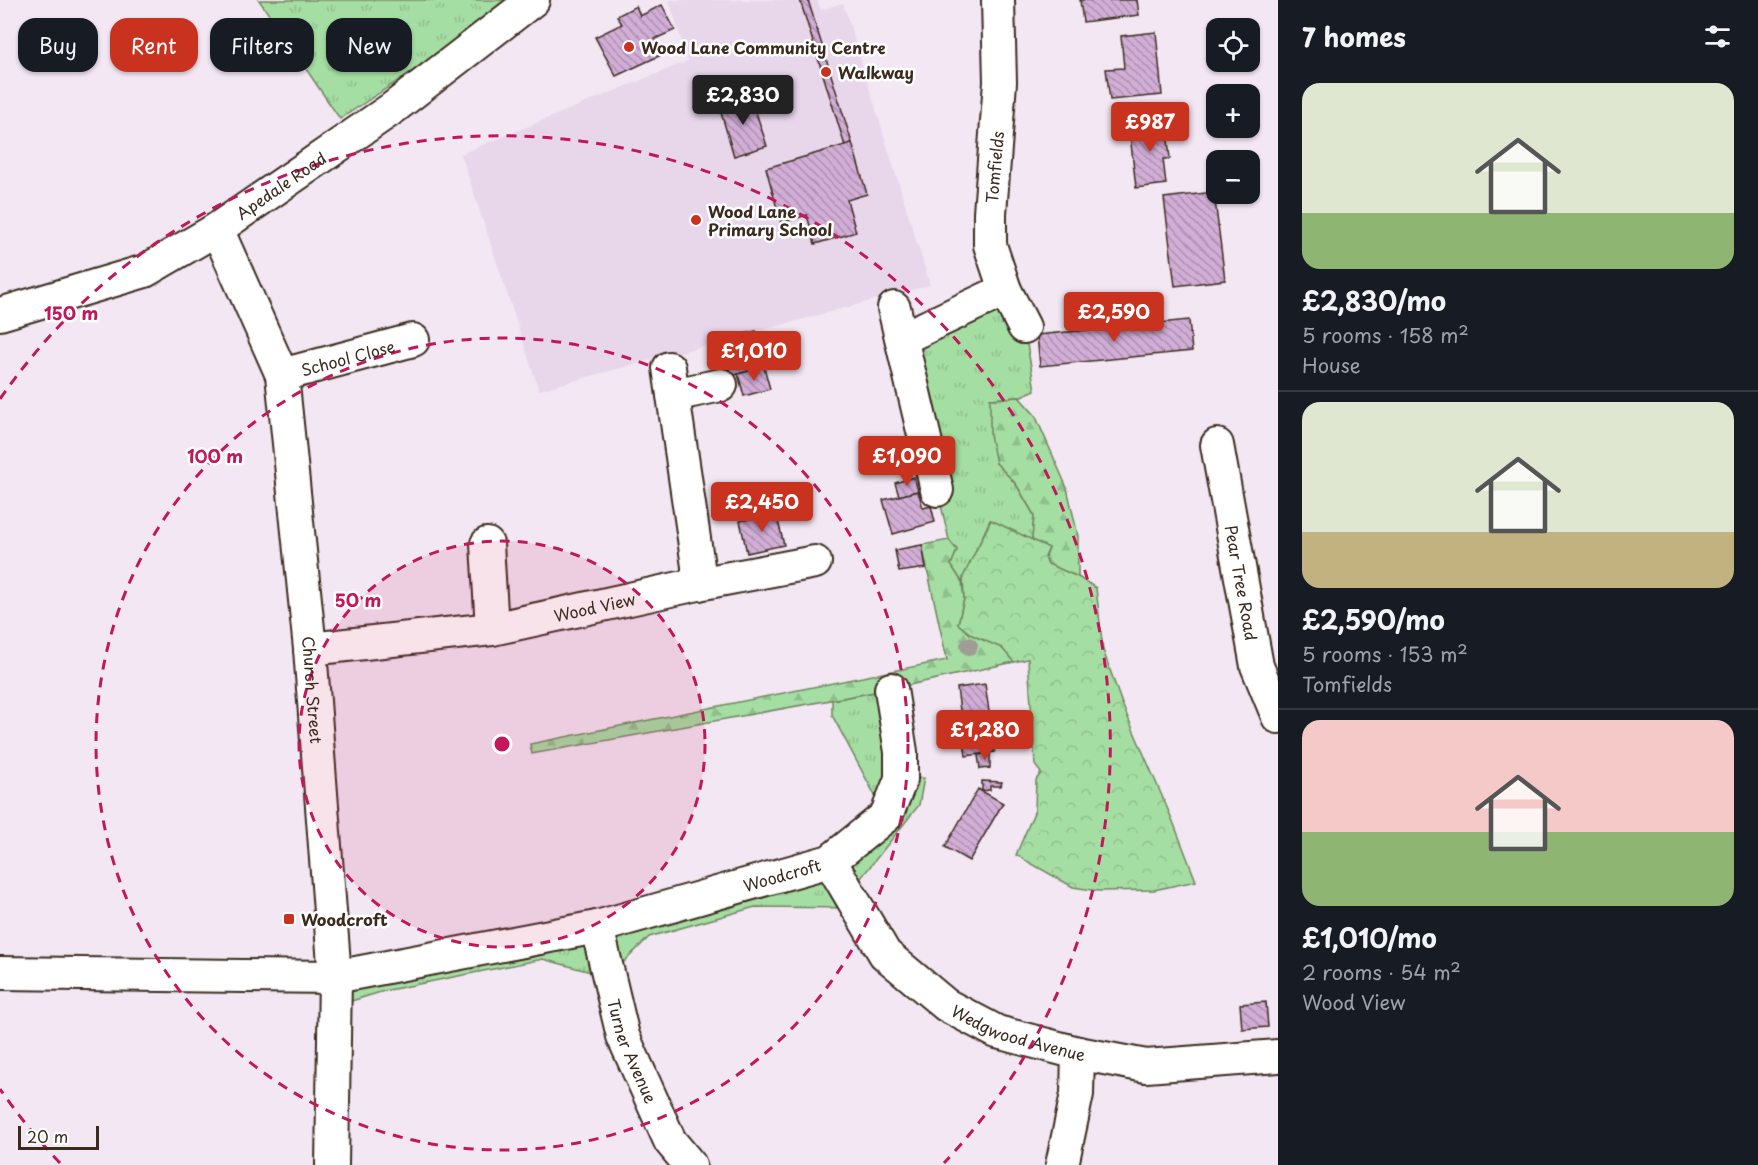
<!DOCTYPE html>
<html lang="en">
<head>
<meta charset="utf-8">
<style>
	:root { --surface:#171b24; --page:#242831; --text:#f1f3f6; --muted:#9ea1a6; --line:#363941; --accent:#c8321e }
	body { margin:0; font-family:"Playpen Sans",sans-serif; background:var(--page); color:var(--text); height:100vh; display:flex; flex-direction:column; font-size:22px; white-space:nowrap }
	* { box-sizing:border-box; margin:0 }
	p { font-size:20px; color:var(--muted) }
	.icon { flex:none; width:33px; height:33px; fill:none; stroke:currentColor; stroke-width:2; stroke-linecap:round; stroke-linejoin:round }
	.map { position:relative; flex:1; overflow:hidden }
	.panel { display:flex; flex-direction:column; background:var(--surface); width:480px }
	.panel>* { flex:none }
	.guide { position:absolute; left:18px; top:18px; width:570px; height:54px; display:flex; gap:12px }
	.controls { position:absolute; left:1206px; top:18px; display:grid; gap:12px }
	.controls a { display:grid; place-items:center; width:54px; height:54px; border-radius:12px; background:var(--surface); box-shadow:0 2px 4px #0004; font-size:30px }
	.scale { position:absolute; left:18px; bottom:15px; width:81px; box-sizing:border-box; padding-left:6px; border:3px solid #3b2a1e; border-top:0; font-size:16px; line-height:21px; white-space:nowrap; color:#3b2a1e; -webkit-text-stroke:4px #fff; paint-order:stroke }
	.price { position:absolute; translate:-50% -51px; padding:0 14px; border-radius:6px; background:var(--accent); color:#fff; font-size:20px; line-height:39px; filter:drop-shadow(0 2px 3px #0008) }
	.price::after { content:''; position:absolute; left:50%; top:36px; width:18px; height:14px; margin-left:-9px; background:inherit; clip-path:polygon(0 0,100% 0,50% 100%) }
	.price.on { background:#222; color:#fff }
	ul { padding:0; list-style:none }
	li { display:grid; align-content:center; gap:12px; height:318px; padding:0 24px }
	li+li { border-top:2px solid var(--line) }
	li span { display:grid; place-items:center; height:186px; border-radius:18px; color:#555 }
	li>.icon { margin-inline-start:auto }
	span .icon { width:108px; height:108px; fill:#fffc; stroke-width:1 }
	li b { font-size:26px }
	h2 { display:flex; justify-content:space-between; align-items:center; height:72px; padding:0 24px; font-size:26px }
	.chip { padding:0 21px; border-radius:18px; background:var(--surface); box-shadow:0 2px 4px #0004; font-size:21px; line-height:54px }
	.chip.on { background:var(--accent); color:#fff }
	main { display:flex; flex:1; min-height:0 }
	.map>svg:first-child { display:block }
	.built { fill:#e8d6eb }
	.grass { fill:url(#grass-tufts); stroke:#708460; stroke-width:1.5 }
	.forest { fill:url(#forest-firs); stroke:#708460; stroke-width:1.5 }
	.park { fill:url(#park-crowns); stroke:#708460; stroke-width:1.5 }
	.building { fill:url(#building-back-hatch); stroke:#3b2a1e; stroke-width:1.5 }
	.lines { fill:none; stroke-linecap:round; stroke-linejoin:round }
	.minor-casing { stroke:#3b2a1e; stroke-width:36 }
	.minor { stroke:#fff; stroke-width:32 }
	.tree { fill:#9f9d94 }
	.ring { fill:none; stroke:#c2185b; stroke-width:3; stroke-dasharray:10 8 }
	.poi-dot { fill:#c8321e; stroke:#fff; stroke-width:2 }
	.labels { text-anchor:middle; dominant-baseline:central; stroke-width:5; stroke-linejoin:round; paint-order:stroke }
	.poi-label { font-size:16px; font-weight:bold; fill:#3b2a1e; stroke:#fff; text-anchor:start }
	.street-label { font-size:16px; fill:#3b2a1e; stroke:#fff }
	.centre { fill:#c2185b; stroke:#fff; stroke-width:3 }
	.ring-label { font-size:18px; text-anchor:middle; font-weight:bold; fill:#c2185b; stroke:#fff; stroke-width:5; stroke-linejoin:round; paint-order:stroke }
</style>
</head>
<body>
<main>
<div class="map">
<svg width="1278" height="1165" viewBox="0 0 1278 1165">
	<defs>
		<pattern id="grass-tufts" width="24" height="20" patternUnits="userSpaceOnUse" patternTransform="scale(1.5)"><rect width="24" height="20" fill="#a5dea3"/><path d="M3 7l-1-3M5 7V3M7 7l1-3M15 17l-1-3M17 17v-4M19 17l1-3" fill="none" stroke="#8fbf8c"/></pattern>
		<pattern id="forest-firs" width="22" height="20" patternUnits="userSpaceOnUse" patternTransform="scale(1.5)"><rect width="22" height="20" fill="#a5dea3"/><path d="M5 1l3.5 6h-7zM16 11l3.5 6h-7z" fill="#8fbf8c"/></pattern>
		<pattern id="park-crowns" width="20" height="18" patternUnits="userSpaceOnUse" patternTransform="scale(1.5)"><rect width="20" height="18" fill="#a5dea3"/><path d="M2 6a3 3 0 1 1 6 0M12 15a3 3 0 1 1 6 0" fill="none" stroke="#8fbf8c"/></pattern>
		<pattern id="building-back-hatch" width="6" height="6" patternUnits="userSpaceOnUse" patternTransform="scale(1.5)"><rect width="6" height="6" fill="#d2aed7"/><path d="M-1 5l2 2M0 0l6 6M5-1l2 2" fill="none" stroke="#ac8eae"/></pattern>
	</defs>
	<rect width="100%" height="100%" fill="#f2e7f3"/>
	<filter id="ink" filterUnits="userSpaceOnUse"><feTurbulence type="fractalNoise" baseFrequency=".0167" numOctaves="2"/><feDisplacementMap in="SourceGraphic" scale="12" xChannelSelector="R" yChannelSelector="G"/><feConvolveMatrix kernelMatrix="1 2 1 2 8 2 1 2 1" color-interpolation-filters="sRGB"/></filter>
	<g filter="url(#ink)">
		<path class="built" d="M669,0h148l4,10 22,-7 87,282 -391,105 -78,-236 227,-93z"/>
		<g class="grass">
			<path d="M259,0h247l-2,10 -164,109z"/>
			<path d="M1005,290l19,37 11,63 -16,7 -28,2 5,64 20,21 18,31 -2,25 -42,-20 -28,62 -11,-17 6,-15 -8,-10 -46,-201z"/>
			<path d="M891,689l10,90 23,-1 -5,27 -70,88 9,15 -103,-1 -106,30 -40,40 -66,-18 -159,32 -49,15v-29l495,-116 56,-45 -54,-101v-15z"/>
		</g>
		<g class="forest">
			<path d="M1019,397l16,18 32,73 11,48v41l-30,-13 -3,-7 4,-9 -17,-8 2,-25 -18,-31 -20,-21 -6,-28v-36z"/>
			<path d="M949,540l8,10 -6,15 11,17 2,17 -6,25 14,11 30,13 12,14 -123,27 -359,65 -2,-10 417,-84 -25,-115z"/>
		</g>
		<path class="park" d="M991,520l58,28 -4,9 3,7 30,13 18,11 7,62 19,54 50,115 24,62 -42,9 -55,1 -26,-4 -57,-32 19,-45 1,-30 5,-7 -6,-8 -7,-106 -14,3 -12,-14 -30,-13 -14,-11 6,-25 -1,-22z"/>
		<g class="building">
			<path d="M800,0h8l44,143 -7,3z"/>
			<path d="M1080,0h57l2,15 -56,7z"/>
			<path d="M662,5l13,25 -20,9 6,16 -45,21 -21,-39 27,-13 -5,-8 19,-10 4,10z"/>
			<path d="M1156,32l6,63 -52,5 -4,-31 18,-1 -3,-32z"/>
			<path d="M751,97l16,49 -33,10 -15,-50z"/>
			<path d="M1166,122l4,37h-7l3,25 -30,4 -7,-62z"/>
			<path d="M852,143l15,51 -20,6 9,32 -41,12 -8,-29 -26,8 -15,-55z"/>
			<path d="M1214,192l11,88 -50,6 -11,-88z"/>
			<path d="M1189,320l3,31 -152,15 -3,-31z"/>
			<path d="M756,331l10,35 -42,12 -10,-36z"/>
			<path d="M764,367l6,22 -26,7 -6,-22z"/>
			<path d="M914,477l4,14 -19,5 -4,-13z"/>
			<path d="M918,491l5,17 8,-2 4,16 -42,12 -10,-34z"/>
			<path d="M776,513l8,32 -37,8 -7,-32z"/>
			<path d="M922,545l4,23 -27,4 -4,-22z"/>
			<path d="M985,684l10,68 -29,4 -9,-68z"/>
			<path d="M990,753v15l-10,1 -2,-14z"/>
			<path d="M982,781l20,1 -1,4h-11v4l-8,1z"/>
			<path d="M978,789l25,14 -34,58 -24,-14z"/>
			<path d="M1266,1002l2,25 -26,2 -2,-25z"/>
		</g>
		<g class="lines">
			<g class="minor-casing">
				<g id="minor">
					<path d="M998,0l2,82 -10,131v32l15,45 19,37"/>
					<path id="s1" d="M217,229l65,146 28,274 25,328 -3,188"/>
					<path d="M894,308l43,182"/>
					<path id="s2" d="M0,314l145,-43 72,-42 176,-121 140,-108"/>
					<path d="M903,338l102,-48"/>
					<path d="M669,368l29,198v18"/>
					<path id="s3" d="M282,375l131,-35"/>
					<path d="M673,395l48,-10"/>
					<path id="s4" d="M1217,445l40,221 21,51"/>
					<path d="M487,544l5,85"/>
					<path id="s5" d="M310,649l182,-20 206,-45 117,-22"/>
					<path id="s6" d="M830,861l55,93 61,51 51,27 81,21 68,13 132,-10"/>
					<path id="s7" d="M597,927l26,109 47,105 20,24"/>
					<path id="s8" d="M0,973l335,4 262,-50 233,-66 56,-45 15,-37v-27l-10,-63"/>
					<path d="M1062,1165l15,-71 1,-41"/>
				</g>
			</g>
			<use href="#minor" class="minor"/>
		</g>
		<circle class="tree" cx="969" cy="646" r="9"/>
	</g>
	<circle cx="502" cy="744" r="203" fill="#c2185b" fill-opacity=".12"/>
	<g class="ring">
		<circle cx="502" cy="744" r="203"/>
		<circle cx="502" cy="744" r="406"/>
		<path d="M60 1163A609 609 0 0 1 0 1089M0 399A609 609 0 1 1 944 1163"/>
	</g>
	<g class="poi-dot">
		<circle cx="629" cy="47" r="6"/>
		<circle cx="826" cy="72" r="6"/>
		<circle cx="696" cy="220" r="6"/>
		<rect x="283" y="913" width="12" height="12" rx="3"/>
	</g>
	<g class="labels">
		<g class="poi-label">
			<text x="641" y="47">Wood Lane Community Centre</text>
			<text x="838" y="72">Walkway</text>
			<text x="708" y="211">Wood Lane<tspan x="708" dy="18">Primary School</tspan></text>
			<text x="301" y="919">Woodcroft</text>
		</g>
		<g class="street-label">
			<text transform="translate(994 167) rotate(-85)">Tomfields</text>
			<text stroke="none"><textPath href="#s2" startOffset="312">Apedale Road</textPath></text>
			<text stroke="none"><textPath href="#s3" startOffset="68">School Close</textPath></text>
			<text stroke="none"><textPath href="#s4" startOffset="140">Pear Tree Road</textPath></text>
			<text stroke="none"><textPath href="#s5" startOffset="288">Wood View</textPath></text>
			<text stroke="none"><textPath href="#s1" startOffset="476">Church Street</textPath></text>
			<text stroke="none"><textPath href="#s8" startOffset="794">Woodcroft</textPath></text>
			<text stroke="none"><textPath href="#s6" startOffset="266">Wedgwood Avenue</textPath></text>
			<text stroke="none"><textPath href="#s7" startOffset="129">Turner Avenue</textPath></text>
		</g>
	</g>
	<circle cx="502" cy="744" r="9" class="centre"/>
	<g class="ring-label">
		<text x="71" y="320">150 m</text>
		<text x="215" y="463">100 m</text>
		<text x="358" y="607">50 m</text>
	</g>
</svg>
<div class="controls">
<a><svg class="icon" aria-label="locate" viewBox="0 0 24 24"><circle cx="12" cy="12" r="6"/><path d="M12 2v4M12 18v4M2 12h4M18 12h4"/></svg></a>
<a>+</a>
<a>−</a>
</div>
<div class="scale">20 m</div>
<b class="price on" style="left:743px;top:126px">£2,830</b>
<b class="price" style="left:1150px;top:153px">£987</b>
<b class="price" style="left:1114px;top:343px">£2,590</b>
<b class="price" style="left:754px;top:382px">£1,010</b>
<b class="price" style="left:907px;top:487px">£1,090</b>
<b class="price" style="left:762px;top:533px">£2,450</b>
<b class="price" style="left:985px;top:761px">£1,280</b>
<div class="guide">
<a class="chip">Buy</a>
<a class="chip on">Rent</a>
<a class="chip">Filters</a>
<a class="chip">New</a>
</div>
</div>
<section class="panel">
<h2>7 homes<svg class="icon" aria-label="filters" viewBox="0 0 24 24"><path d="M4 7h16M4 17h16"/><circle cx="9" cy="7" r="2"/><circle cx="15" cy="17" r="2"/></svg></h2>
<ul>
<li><span style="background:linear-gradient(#dfe7d0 70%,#8fb573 0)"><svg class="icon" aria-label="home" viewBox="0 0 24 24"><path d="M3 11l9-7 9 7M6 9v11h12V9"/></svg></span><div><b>£2,830/mo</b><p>5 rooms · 158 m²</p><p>House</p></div></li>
<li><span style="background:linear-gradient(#dfe7d0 70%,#c2b280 0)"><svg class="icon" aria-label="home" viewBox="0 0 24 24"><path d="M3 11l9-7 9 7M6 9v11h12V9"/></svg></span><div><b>£2,590/mo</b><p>5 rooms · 153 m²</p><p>Tomfields</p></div></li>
<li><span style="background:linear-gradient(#f6c9c9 60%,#8fb573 0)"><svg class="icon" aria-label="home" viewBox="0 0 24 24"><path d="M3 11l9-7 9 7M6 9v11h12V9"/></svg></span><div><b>£1,010/mo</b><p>2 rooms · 54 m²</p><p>Wood View</p></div></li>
</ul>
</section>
</main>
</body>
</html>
